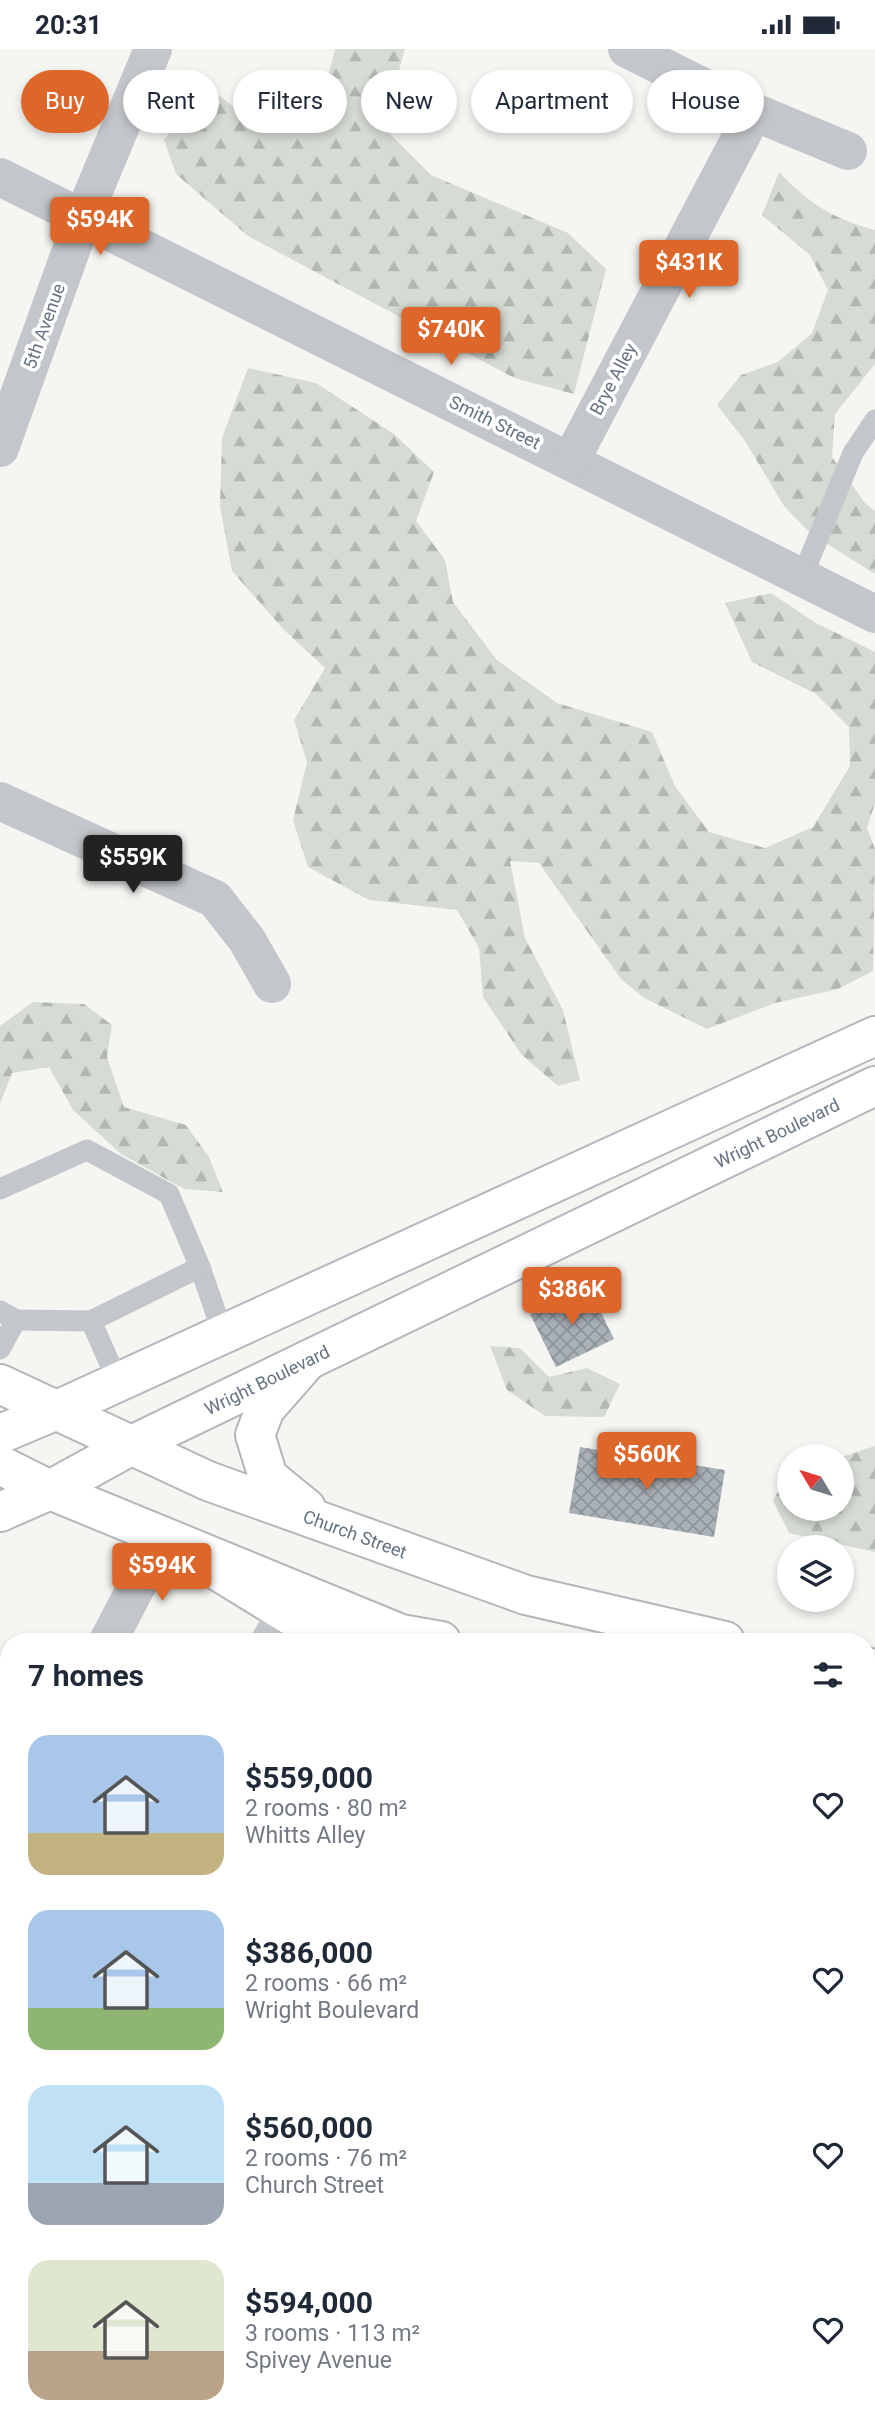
<!DOCTYPE html>
<html lang="en">
<head>
<meta charset="utf-8">
<style>
	:root { --surface:#fff; --page:#f6f6f7; --text:#1f2937; --muted:#747a83; --accent:#dd662b }
	body { margin:0; font-family:Roboto,sans-serif; background:var(--page); color:var(--text); height:100vh; display:flex; flex-direction:column; font-size:26px; white-space:nowrap }
	* { box-sizing:border-box; margin:0 }
	p { font-size:23px; color:var(--muted) }
	.icon { flex:none; width:38px; height:38px; fill:none; stroke:currentColor; stroke-width:2; stroke-linecap:round; stroke-linejoin:round }
	.map { position:relative; flex:1; overflow:hidden }
	.side { position:absolute; left:0px; top:1584px; width:875px; height:800px; display:flex; flex-direction:column; background:var(--surface); border-radius:28px 28px 0 0; box-shadow:0 4px 10px #0003 }
	.side>* { flex:none }
	.banner { position:absolute; left:21px; top:21px; width:833px; height:63px; display:flex; gap:14px }
	.needle { width:46px; rotate:308deg }
	.tools { position:absolute; left:777px; top:1395px; display:grid; gap:14px }
	.tools a { display:grid; place-items:center; width:77px; height:77px; border-radius:50%; background:var(--surface); box-shadow:0 4px 10px #0003; font-size:35px }
	.price { position:absolute; translate:-50% -60px; padding:0 16px; border-radius:7px; background:var(--accent); color:#fff; font-size:23px; line-height:46px; filter:drop-shadow(0 2px 4px #0008) }
	.price::after { content:''; position:absolute; left:50%; top:42px; width:21px; height:16px; margin-left:-10px; background:inherit; clip-path:polygon(0 0,100% 0,50% 100%) }
	.price.current { background:#222; color:#fff }
	ul { padding:0; list-style:none }
	li { display:flex; align-items:center; gap:21px; height:175px; padding:0 28px }
	li span { display:grid; place-items:center; flex:none; width:196px; height:140px; border-radius:21px; color:#555 }
	li>.icon { margin-inline-start:auto }
	span .icon { width:84px; height:84px; fill:#fffc; stroke-width:1 }
	li b { font-size:30px }
	h2 { display:flex; justify-content:space-between; align-items:center; height:84px; padding:0 28px; font-size:30px }
	.pill { padding:0 24px; border-radius:32px; background:var(--surface); box-shadow:0 4px 10px #0003; font-size:24px; line-height:63px }
	.pill.current { background:var(--accent); color:#fff }
	.status { display:flex; justify-content:space-between; align-items:center; height:49px; padding:0 35px; background:var(--surface); direction:ltr }
	.status svg { height:19px; fill:currentColor }
	.map>svg:first-child { display:block }
	.forest { fill:url(#forest-firs) }
	.building { fill:url(#building-cross-hatch) }
	.lines { fill:none; stroke-linecap:round; stroke-linejoin:round }
	.primary-casing { stroke:#b4b8bc; stroke-width:42 }
	.highway-casing { stroke:#b4b7ba; stroke-width:42 }
	.lane { stroke:#c3c6ca; stroke-width:21 }
	.street { stroke:#c3c6ca; stroke-width:38 }
	.primary { stroke:#fff; stroke-width:38 }
	.highway { stroke:#fff; stroke-width:38 }
	.labels { text-anchor:middle; dominant-baseline:central; stroke-width:7; stroke-linejoin:round; paint-order:stroke }
	.street-label { font-size:18px; fill:#657382; stroke:#fff }
</style>
</head>
<body>
<div class="status"><b>20:31</b><svg viewBox="0 0 49 12"><path d="M0 12V9h3v3zM5 12V6h3v6zM10 12V3h3v9zM15 12V0h3v12zM26 1h20v11H26zM47 4h2v5h-2z"/></svg></div>
<div class="map">
<svg width="875" height="2382" viewBox="0 0 875 2382">
	<defs>
		<pattern id="forest-firs" width="22" height="20" patternUnits="userSpaceOnUse" patternTransform="scale(1.75)"><rect width="22" height="20" fill="#d6dcd3"/><path d="M5 1l3.5 6h-7zM16 11l3.5 6h-7z" fill="#b1b7b1"/></pattern>
		<pattern id="building-cross-hatch" width="8" height="8" patternUnits="userSpaceOnUse" patternTransform="scale(1.75)"><rect width="8" height="8" fill="#a9b0b6"/><path d="M0 0l8 8M0 8l8-8" fill="none" stroke="#8d9499"/></pattern>
	</defs>
	<rect width="100%" height="100%" fill="#f5f6f2"/>
	<g class="forest">
		<path d="M335,0h70l-22,78 48,48 137,58 38,36 -32,125 -60,-16 -266,-142 -72,-62 -12,-34 40,-56 35,27 46,16 40,-39z"/>
		<path d="M779,123c31,32 52,46 96,58v134l-40,50 -3,43 33,46 10,8v63l-65,-41 -26,-27 -39,-65 -28,-36 24,-30 37,-13 34,-29 16,-43 -18,-35 -48,-40z"/>
		<path d="M248,319l68,15 78,51 40,38 -18,49 29,39 8,42 44,58 60,43 95,29 23,54 34,46 56,16 48,-21 37,-61 -1,-39 -33,-33 -64,-32 -27,-59 46,-10 43,29 61,30v151l-8,25 8,21 -2,122 -35,18 -63,14 -68,26 -63,-31 -23,-19 -82,-116 -29,-2 15,77 38,72 17,70 -22,6 -37,-32 -38,-57 -4,-49 -22,-38 -88,-10 -61,-33 -15,-47 14,-58 -13,-42 31,-52 -42,-39 -51,-58 -12,-65 2,-68z"/>
		<path d="M33,953l51,2 28,21 -5,32 17,50 62,18 23,32 14,35 -39,-3 -63,-35 -48,-44 -24,-43 -37,6 -12,31v-78z"/>
		<path d="M490,1297l30,2 29,29 38,-9 33,16 -16,33 -59,-1 -38,-26z"/>
		<path d="M875,1397v106l-86,-19 -16,-32 16,-29v37h53v-52z"/>
	</g>
	<g class="building">
		<path d="M588,1237l26,53 -58,28 -26,-53z"/>
		<path d="M580,1398l145,23 -11,67 -145,-24z"/>
	</g>
	<g class="lines">
		<g class="primary-casing">
			<g id="primary">
				<path d="M55,1362l820,-375"/>
				<path d="M50,1441l82,-45 743,-359"/>
				<path d="M215,1520l117,72"/>
				<path d="M866,1907l9,6"/>
			</g>
		</g>
		<g class="highway-casing">
			<g id="highway">
				<path d="M0,1335l208,97 318,114 199,46"/>
				<path d="M0,1385l55,-23"/>
				<path d="M0,1416l50,25 351,144 40,7"/>
				<path d="M306,1459l-38,-31 -13,-42 10,-26 43,-49"/>
				<path d="M0,1463l50,-22"/>
				<path d="M866,1618l9,2"/>
				<path d="M866,1675l9,1"/>
			</g>
		</g>
		<g class="lane">
			<path d="M802,528l51,-124 22,-33"/>
			<path d="M0,1140l87,-39 82,44 31,73 23,67"/>
			<path d="M0,1262l16,9 -16,29"/>
			<path d="M16,1271l75,1 109,-54"/>
			<path d="M91,1272l27,61"/>
			<path d="M260,1592l19,-32"/>
		</g>
		<g class="street">
			<path d="M627,0l127,63 94,39"/>
			<path d="M0,128l875,437"/>
			<path d="M0,399l83,-231 70,-168"/>
			<path d="M571,411l183,-348"/>
			<path d="M0,752l215,98 32,41 25,44"/>
			<path d="M108,1592l55,-105"/>
			<path d="M0,1837l9,-18"/>
			<path d="M0,2138l9,4"/>
			<path d="M866,2189l9,5"/>
			<path d="M367,2375l11,7"/>
		</g>
		<use href="#primary" class="primary"/>
		<use href="#highway" class="highway"/>
	</g>
	<g class="labels">
		<g class="street-label">
			<text transform="translate(44 277) rotate(-70)">5th Avenue</text>
			<text transform="translate(613 330) rotate(-62)">Brye Alley</text>
			<text transform="translate(495 373) rotate(26)">Smith Street</text>
			<text transform="translate(777 1084) rotate(-26)">Wright Boulevard</text>
			<text transform="translate(267 1331) rotate(-26)">Wright Boulevard</text>
			<text transform="translate(355 1485) rotate(20)">Church Street</text>
		</g>
	</g>
</svg>
<div class="tools">
<a><svg class="needle" viewBox="-14 -14 28 28"><path d="M0-13l5 13h-10z" fill="#e53935"/><path d="M0 13l5-13h-10z" fill="#747a83"/></svg></a>
<a><svg class="icon" aria-label="layers" viewBox="0 0 24 24"><path d="M12 4l9 5-9 5-9-5zM3 14l9 5 9-5"/></svg></a>
</div>
<b class="price" style="left:100px;top:208px">$594K</b>
<b class="price" style="left:689px;top:251px">$431K</b>
<b class="price" style="left:451px;top:318px">$740K</b>
<b class="price current" style="left:133px;top:846px">$559K</b>
<b class="price" style="left:572px;top:1278px">$386K</b>
<b class="price" style="left:647px;top:1443px">$560K</b>
<b class="price" style="left:162px;top:1554px">$594K</b>
<div class="banner">
<a class="pill current">Buy</a>
<a class="pill">Rent</a>
<a class="pill">Filters</a>
<a class="pill">New</a>
<a class="pill">Apartment</a>
<a class="pill">House</a>
</div>
<section class="side">
<h2>7 homes<svg class="icon" aria-label="filters" viewBox="0 0 24 24"><path d="M4 7h16M4 17h16"/><circle cx="9" cy="7" r="2"/><circle cx="15" cy="17" r="2"/></svg></h2>
<ul>
<li><span style="background:linear-gradient(#a9c7e8 70%,#c2b280 0)"><svg class="icon" aria-label="home" viewBox="0 0 24 24"><path d="M3 11l9-7 9 7M6 9v11h12V9"/></svg></span><div><b>$559,000</b><p>2 rooms · 80 m²</p><p>Whitts Alley</p></div><svg class="icon" aria-label="heart" viewBox="0 0 24 24"><path d="M12 20l-8-8c-3-5 5-10 8-4 3-6 11-1 8 4z"/></svg></li>
<li><span style="background:linear-gradient(#a9c7e8 70%,#8fb573 0)"><svg class="icon" aria-label="home" viewBox="0 0 24 24"><path d="M3 11l9-7 9 7M6 9v11h12V9"/></svg></span><div><b>$386,000</b><p>2 rooms · 66 m²</p><p>Wright Boulevard</p></div><svg class="icon" aria-label="heart" viewBox="0 0 24 24"><path d="M12 20l-8-8c-3-5 5-10 8-4 3-6 11-1 8 4z"/></svg></li>
<li><span style="background:linear-gradient(#bfe0f5 70%,#9aa5b1 0)"><svg class="icon" aria-label="home" viewBox="0 0 24 24"><path d="M3 11l9-7 9 7M6 9v11h12V9"/></svg></span><div><b>$560,000</b><p>2 rooms · 76 m²</p><p>Church Street</p></div><svg class="icon" aria-label="heart" viewBox="0 0 24 24"><path d="M12 20l-8-8c-3-5 5-10 8-4 3-6 11-1 8 4z"/></svg></li>
<li><span style="background:linear-gradient(#dfe7d0 65%,#b9a48a 0)"><svg class="icon" aria-label="home" viewBox="0 0 24 24"><path d="M3 11l9-7 9 7M6 9v11h12V9"/></svg></span><div><b>$594,000</b><p>3 rooms · 113 m²</p><p>Spivey Avenue</p></div><svg class="icon" aria-label="heart" viewBox="0 0 24 24"><path d="M12 20l-8-8c-3-5 5-10 8-4 3-6 11-1 8 4z"/></svg></li>
</ul>
</section>
</div>
</body>
</html>
